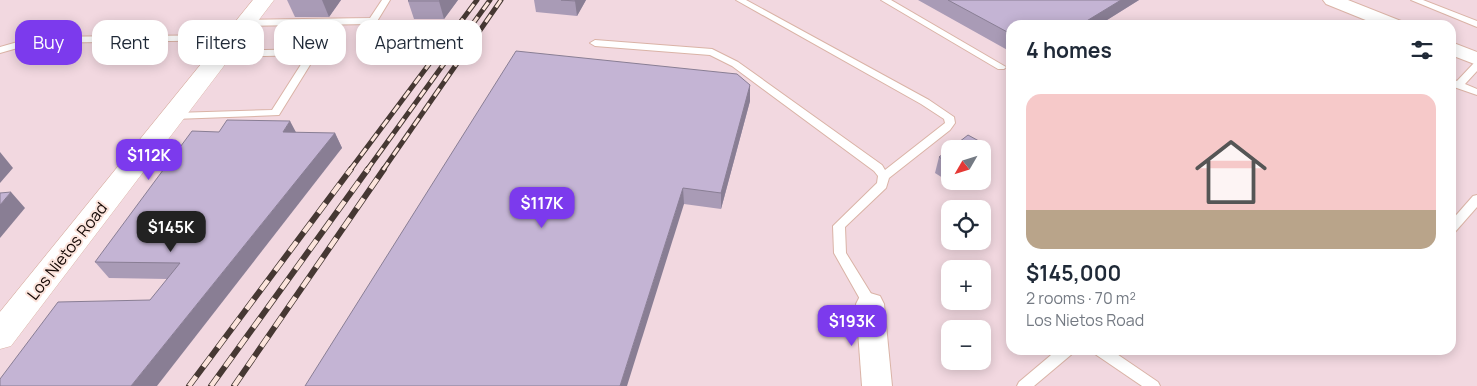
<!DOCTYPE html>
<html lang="en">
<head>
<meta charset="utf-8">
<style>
	:root { --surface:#fff; --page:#f6f6f7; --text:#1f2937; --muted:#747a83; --accent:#7c3aed }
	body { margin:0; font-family:Manrope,sans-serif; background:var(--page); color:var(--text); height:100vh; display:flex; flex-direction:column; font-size:19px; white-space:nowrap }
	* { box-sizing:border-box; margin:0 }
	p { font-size:16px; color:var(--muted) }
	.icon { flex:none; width:28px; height:28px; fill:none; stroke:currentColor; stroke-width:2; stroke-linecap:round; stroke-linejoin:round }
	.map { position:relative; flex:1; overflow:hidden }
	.sheet { position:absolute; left:1006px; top:20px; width:450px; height:335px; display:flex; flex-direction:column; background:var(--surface); border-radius:15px; box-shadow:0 2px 12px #0003 }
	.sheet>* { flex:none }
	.banner { position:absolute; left:15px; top:20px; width:475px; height:45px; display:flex; gap:10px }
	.needle { width:32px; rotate:231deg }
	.controls { position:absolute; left:941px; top:140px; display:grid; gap:10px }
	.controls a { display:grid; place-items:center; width:50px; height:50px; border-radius:10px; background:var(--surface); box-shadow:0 2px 12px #0003; font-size:25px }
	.price { position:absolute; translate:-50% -42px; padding:0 11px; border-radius:10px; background:var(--accent); color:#fff; font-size:16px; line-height:32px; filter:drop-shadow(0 1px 2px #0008) }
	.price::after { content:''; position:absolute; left:50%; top:30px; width:15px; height:11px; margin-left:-8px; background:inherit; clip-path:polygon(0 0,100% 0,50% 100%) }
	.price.selected { background:#222; color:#fff }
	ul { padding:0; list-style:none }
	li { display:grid; align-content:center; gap:10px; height:265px; padding:0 20px }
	li span { display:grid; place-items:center; height:155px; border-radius:15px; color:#555 }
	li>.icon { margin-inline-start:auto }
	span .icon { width:90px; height:90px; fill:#fffc; stroke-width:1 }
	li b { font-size:21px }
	h2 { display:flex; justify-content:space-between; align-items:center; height:60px; padding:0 20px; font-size:21px }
	.tag { padding:0 18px; border-radius:15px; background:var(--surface); box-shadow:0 2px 12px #0003; font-size:18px; line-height:45px }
	.tag.selected { background:var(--accent); color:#fff }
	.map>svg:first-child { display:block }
	.industrial { fill:#f2d8e0; fill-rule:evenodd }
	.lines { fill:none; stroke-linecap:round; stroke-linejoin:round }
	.service-casing { stroke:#dab3a6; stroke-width:2 }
	.minor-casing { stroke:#dab3a6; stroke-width:2 }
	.secondary-casing { stroke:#dab3a6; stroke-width:1 }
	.service { fill:#fff; fill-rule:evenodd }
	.minor { fill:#fff; fill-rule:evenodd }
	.secondary { fill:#fff; fill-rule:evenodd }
	.rail-far1-casing { stroke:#463833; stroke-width:5 }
	.rail-casing { stroke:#463833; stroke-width:6 }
	.rail-far1 { stroke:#fce4dc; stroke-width:3; stroke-dasharray:9; stroke-linecap:butt }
	.rail { stroke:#fce4dc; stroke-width:4.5; stroke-dasharray:12; stroke-linecap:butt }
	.wall { fill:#a99bb6 }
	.shaded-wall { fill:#897e94 }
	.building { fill:#c4b4d4; stroke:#897e94 }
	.labels { text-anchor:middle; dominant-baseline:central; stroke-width:4; stroke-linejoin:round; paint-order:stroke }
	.street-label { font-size:16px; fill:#140804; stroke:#fce4dc }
</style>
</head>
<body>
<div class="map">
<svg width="1477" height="386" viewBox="0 0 1477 386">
	<rect width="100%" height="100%" fill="#fce4dc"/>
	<path class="industrial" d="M0,0h1477v386h-1477zM1011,25h440v325h-440zM950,149h32v32h-32zM950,209h32v32h-32zM950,269h32v32h-32zM950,329h32v32h-32z"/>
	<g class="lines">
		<g class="service-casing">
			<g id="service">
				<path d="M382,0h8l-14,23 -3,1 -127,2 -4,-3 4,-3 124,-2z"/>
				<path d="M736,0h10l183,100 25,17 1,6 -5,7 -61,48 -3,10 -41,39 1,26 29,47 1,4 -1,4 -5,1 -5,-1 -31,-55 -1,-27 44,-43 1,-7 -4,-5 -142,-105 -22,-11 -115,-9 -5,-3 5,-3 117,9 26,13 144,103 3,5 60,-47 -1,-4 -23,-15z"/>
				<path d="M881,0h10l115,67 -2,2h-6z"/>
				<path d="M1411,0h12l54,21v6z"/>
				<path d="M1311,22l8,1 1,2h-13z"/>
				<path d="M235,35l5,3 -2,2 -203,3 -35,10v-6l35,-10z"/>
				<path d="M313,49l5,3 -39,63 -105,4 -5,-3 5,-3 98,-3 35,-55 -85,2 -5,-3 5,-3z"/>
				<path d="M1477,62v9l-12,13 12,5v6l-26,-9v-7l6,2 17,-18z"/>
				<path d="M1477,195v12l-22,25 -4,1v-12l22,-25z"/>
				<path d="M1057,350h17l-2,4 -38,32h-17l2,-4z"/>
				<path d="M1093,350h18l47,32 2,4h-18l-47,-32z"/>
			</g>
		</g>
		<g class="minor-casing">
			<g id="minor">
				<path d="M1323,0h25l53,21 2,4h-25l-52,-21z"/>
				<path d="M1451,42l26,10v13l-26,-10z"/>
				<path d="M870,293l10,3 4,8 8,82h-30l-6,-82 4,-8z"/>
			</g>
		</g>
		<g class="secondary-casing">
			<path id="secondary" d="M253,0h21l-263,346 -11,3v-37z"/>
		</g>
		<use href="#service" class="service"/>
		<use href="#minor" class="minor"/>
		<use href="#secondary" class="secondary"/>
		<g class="rail-far1-casing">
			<g id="rail-far1">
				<path d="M350,170l127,-170"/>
				<path d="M367,170l123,-170"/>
				<path d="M383,170l118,-170"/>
			</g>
		</g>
		<g class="rail-casing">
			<g id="rail">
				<path d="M189,386l162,-217"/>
				<path d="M211,386l157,-217"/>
				<path d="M234,386l150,-217"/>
			</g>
		</g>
		<use href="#rail-far1" class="rail-far1"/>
		<use href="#rail" class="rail"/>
	</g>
	<g class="wall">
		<path d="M287,0h54l-12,17h-34z"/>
		<path d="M409,0h49l-14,19h-30l-6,-18z"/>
		<path d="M534,0h52l-9,16 -41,-4z"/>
		<path d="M918,0h221l-40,25h-88v27z"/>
		<path d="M750,85v16l-29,108 -37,-5 -379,182z"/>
		<path d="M219,132l116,1 7,15 -192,152 18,-21 -59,-1 -14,-16z"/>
		<path d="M950,149v32h9l-5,4 -19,-12 4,-16z"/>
	</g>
	<g class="shaded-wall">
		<path d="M322,0h19l-12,17z"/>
		<path d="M440,0h18l-14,19 -5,-18z"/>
		<path d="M575,0h11l-9,16 -2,-15z"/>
		<path d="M1121,0h18l-40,25h-19z"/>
		<path d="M750,85v16l-29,108v-16z"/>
		<path d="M290,121l8,15 -15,-4z"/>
		<path d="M335,133l7,15 -185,238h-26z"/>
		<path d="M988,146l-5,16h-1v-12z"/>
		<path d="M0,152l13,16 -13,15z"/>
		<path d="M683,188l1,16 -57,182h-7z"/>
		<path d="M11,192l14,16 -25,30v-33z"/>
	</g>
	<g class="building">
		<path d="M409,0h31l-1,1h-31z"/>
		<path d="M561,0h14v1z"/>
		<path d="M948,0h173l-41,25h-69v9z"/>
		<path d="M516,51l221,23 13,11 -29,108 -38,-5 -63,198h-315z"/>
		<path d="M227,120l63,1 -7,11 52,1 -204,253h-131v-7l58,-77 92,-2 30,-37 -85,-1 97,-131 27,1z"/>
		<path d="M968,135l20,11 -6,4v-1h-32z"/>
		<path d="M950,149v15l-11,-7z"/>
		<path d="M11,192l-11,13v-12z"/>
	</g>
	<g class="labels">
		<g class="street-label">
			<text transform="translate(67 251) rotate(-52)">Los Nietos Road</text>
		</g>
	</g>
</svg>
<div class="controls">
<a><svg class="needle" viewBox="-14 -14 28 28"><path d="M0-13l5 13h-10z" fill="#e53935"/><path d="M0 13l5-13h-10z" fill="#747a83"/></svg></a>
<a><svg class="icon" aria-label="locate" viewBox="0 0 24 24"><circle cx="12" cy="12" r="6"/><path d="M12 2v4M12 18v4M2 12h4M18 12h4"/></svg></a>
<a>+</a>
<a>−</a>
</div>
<b class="price" style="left:149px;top:181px">$112K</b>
<b class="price" style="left:542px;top:229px">$117K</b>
<b class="price selected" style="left:171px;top:253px">$145K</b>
<b class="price" style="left:852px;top:347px">$193K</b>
<div class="banner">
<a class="tag selected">Buy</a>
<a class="tag">Rent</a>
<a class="tag">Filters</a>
<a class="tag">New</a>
<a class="tag">Apartment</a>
</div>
<section class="sheet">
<h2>4 homes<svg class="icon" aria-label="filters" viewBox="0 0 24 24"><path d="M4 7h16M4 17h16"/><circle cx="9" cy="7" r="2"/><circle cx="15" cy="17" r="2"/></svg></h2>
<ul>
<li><span style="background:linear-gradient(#f6c9c9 75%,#b9a48a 0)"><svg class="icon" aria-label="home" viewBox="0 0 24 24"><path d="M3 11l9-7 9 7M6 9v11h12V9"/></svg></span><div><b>$145,000</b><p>2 rooms · 70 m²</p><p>Los Nietos Road</p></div></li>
</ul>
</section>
</div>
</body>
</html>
